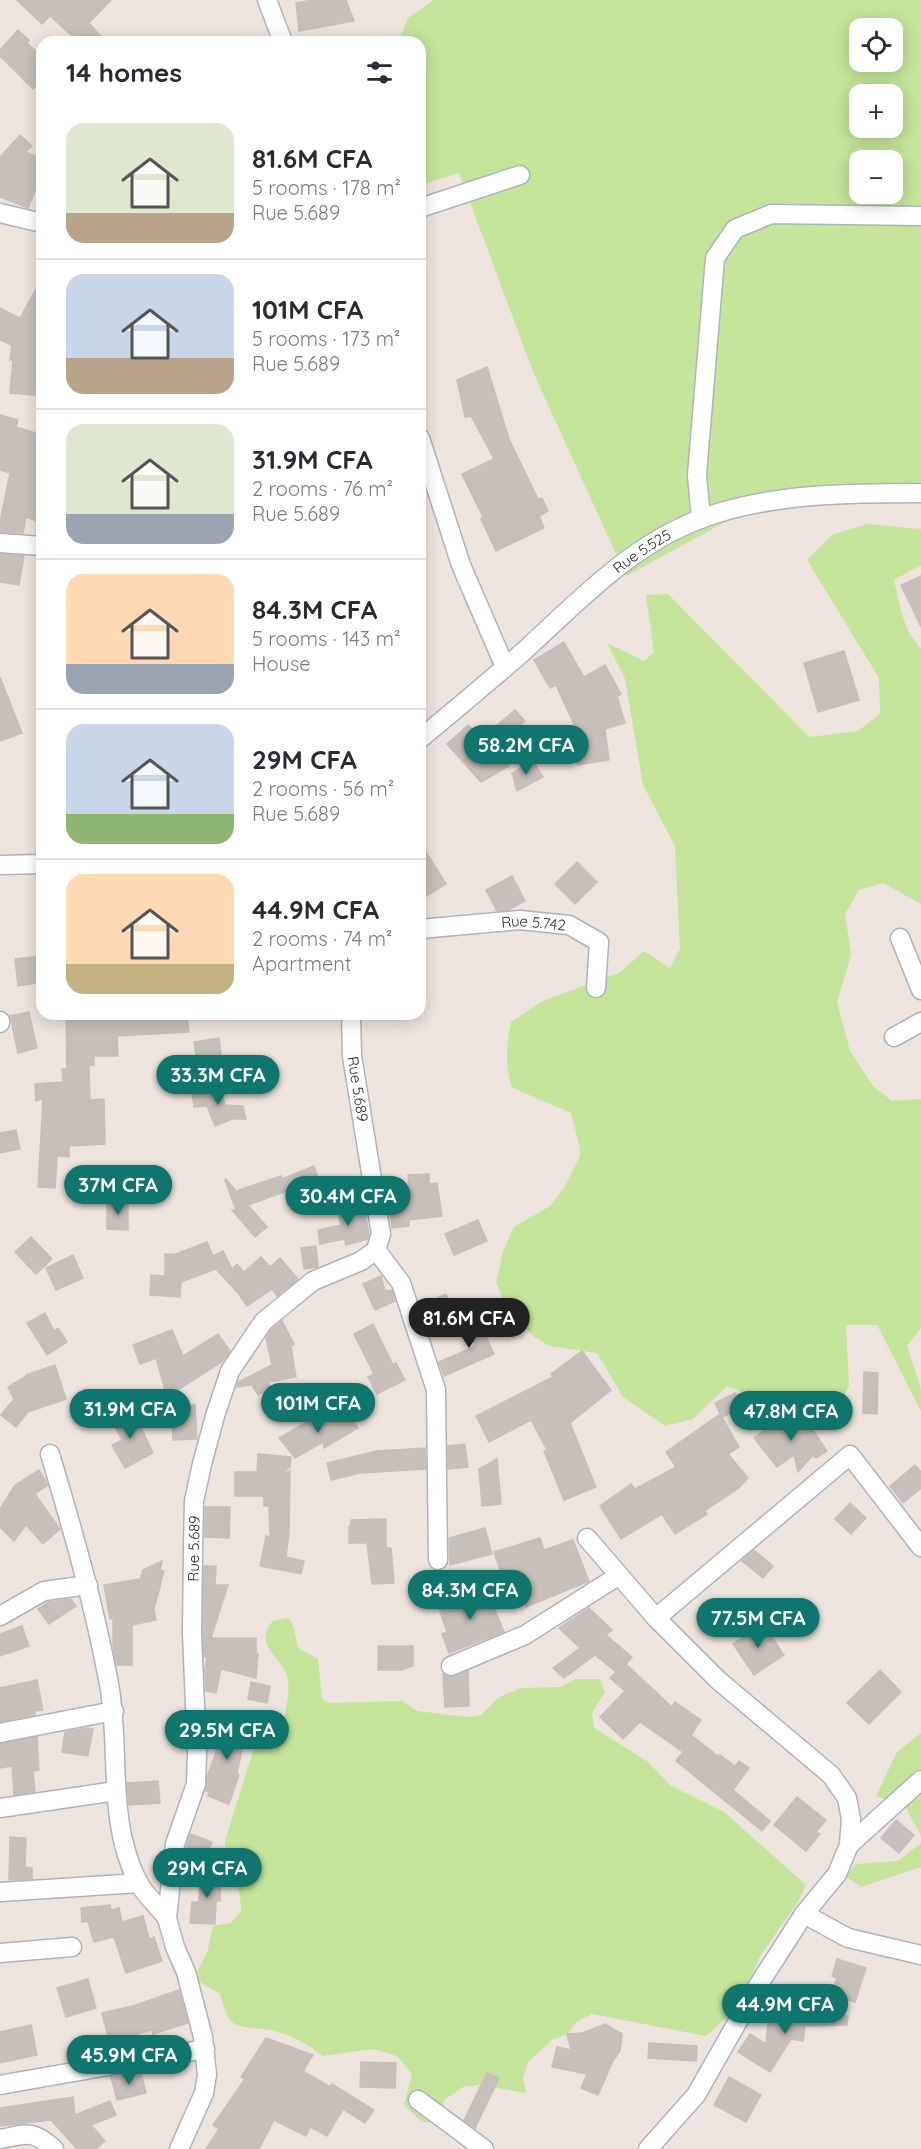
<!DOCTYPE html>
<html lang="en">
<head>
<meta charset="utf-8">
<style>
	:root { --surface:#fff; --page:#f2f2f3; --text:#2b2b33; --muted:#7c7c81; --line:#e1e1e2; --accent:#0f766e }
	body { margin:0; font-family:Quicksand,sans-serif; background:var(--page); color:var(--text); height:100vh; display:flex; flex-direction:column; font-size:22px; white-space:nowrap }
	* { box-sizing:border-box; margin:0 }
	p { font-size:20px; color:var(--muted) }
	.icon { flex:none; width:33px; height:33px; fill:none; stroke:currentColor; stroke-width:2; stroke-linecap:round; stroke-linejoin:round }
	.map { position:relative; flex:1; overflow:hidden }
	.drawer { position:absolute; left:36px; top:36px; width:390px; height:984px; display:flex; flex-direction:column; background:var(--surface); border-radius:18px; box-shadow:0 3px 15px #0003 }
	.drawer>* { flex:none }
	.fabs { position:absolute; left:849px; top:18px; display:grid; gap:12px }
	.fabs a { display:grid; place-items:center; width:54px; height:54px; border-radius:12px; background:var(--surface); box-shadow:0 3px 15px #0003; font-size:30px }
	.price { position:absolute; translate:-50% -51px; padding:0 14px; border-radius:21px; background:var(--accent); color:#fff; font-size:20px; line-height:39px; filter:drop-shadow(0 2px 3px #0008) }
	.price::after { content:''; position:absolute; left:50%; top:36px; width:18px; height:14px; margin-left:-9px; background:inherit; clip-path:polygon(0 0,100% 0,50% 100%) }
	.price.selected { background:#222; color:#fff }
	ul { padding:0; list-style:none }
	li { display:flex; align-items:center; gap:18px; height:150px; padding:0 30px }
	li+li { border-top:2px solid var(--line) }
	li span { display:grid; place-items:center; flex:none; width:168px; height:120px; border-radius:18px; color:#555 }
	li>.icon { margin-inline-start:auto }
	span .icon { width:72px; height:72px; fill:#fffc; stroke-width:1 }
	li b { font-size:26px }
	h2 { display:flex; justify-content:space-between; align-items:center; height:72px; padding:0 30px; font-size:26px }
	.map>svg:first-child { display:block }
	.green { fill:#c4e59a; fill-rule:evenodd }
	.building { fill:#c6bfba; stroke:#cabfb8; stroke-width:1.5 }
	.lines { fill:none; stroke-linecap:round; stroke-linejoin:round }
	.minor-casing { stroke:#aeb4bc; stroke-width:21 }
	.minor { stroke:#fff; stroke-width:18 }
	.labels { text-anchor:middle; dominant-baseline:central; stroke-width:4.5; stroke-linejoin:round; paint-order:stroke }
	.street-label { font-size:15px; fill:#2c2c2c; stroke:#fff }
</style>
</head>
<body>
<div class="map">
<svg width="921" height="2149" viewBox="0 0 921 2149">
	<rect width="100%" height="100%" fill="#eee4de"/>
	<g class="green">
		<path d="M434,0h487v498l-67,-2 -123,23 -105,57 -92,-202 -75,-201 -39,12v-143h-22l10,-24zM860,28h32v34h-32zM860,94h32v34h-32zM860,160h32v34h-32z"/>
		<path d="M867,524l54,5v36l-27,15c6,27 8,47 27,69v255l-38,-21 -24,7 -14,24 6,41 -14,47 13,49 23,35 19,15 29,-2v229l-14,18 14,43v22l-44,-86h-31l3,61 -14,26 -33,2 -75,-28 -34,33 -28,7 -42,-29 -26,-44 -48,-7 -16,-10 -24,-24 -13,-29 7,-32 11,-24 36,-21 15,-20 15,-30v-8l-9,-35 -58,-25c-9,-18 -6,-47 -2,-66l32,-21 76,-28 25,-22 26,17 10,-19 -5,-103 -32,-61 -18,-106 -18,-36 37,18 10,-9 -8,-57 22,-1 141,143 49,-6 22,-17 -1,-36 -72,-118 25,-25z"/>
		<path d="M288,1618l5,7 5,23 20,11 4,40 7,4 74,-2 14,10 49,6 15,-2 17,-17 22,-10 40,-1 16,-8h24l5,13 -13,21 2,15 54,34 23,24 53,26 82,73 -7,15 -40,58 -17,46 -36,32 -114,-22 -16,8 -9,12 -15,6 -24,22 -5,15 3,16 -46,-8 -17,2 -20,14 1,15 -6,6h-16l-18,-17 8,-31 -15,-18 -24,-7 -50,7c-15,-12 -35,-23 -54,-26 -33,-6 -39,3 -49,-36l-22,-13 -2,-7 11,-21 6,-27 18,-3 10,-12 -1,-16 -15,-38v-16l32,-103 28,-21c1,-11 5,-26 3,-38 -3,-21 -37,-32 -15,-58z"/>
		<path d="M921,1733v103l-15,-28 -30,-12 21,-44z"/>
		<path d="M921,1843v24l-60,20 -16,-11 11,-12 42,-3z"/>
	</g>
	<g class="building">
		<path d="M17,0h94l-22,23 17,19h-27l-29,-26 -8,8z"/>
		<path d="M312,0h34l8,21 -55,10 -3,-28z"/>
		<path d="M18,30l11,10 -2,3 15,14v23l-9,9 -33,-33v-6z"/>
		<path d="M20,135l12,11 -6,6 16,7v33l-6,-3 -8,19 -28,-11v-40z"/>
		<path d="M42,278v118l-32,-3 3,-33h-3l2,-15 -12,-5v-32l20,10z"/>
		<path d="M487,367l22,72 29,60 4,-1 6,13 -9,5 5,12 -48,23 -15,-32 2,-2 -21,-43 32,-15 -23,-43 -6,1 -8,-37z"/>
		<path d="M0,415l18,5 -2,7 26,8v88l-16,-6 -3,16 -23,-1v-10l10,-49 -10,-3z"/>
		<path d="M0,554l24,2 -5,29 -19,-3z"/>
		<path d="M921,576v51l-20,-42z"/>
		<path d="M564,642l20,35 21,-12 16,29 -4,2 8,27 -20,6 4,31 -31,5 -7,-19 11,-4 -26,-57 -6,3 -16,-28z"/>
		<path d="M844,651l15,49 -41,12 -14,-49z"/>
		<path d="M0,677l22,56 -22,8z"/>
		<path d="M515,710l10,11 -28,24 12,21 -28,16 -34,-38 21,-19 13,14z"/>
		<path d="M533,761l10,16 -26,14 -5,-18z"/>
		<path d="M420,842l26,42 -21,13 -5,-9z"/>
		<path d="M577,862l20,20 -22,22 -20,-20z"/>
		<path d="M512,876l13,25 -17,9 -11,1 -11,-21z"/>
		<path d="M42,956v26l-24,4 -3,-27z"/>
		<path d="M29,1012l8,36 -19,5 -8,-37z"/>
		<path d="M66,1014h121l2,18 -72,4 1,20h-24v9h-5l1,35 14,-1 1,45 -36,2v11l-12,-1 -2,32 -17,-1 5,-88 -7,2 -1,-17 28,-2 -1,-13h5z"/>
		<path d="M219,1038l3,24 -25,3 -3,-23z"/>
		<path d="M219,1088l6,17 18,1 3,13h-14l-17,7 -8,-20 -13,1 -2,-14z"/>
		<path d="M16,1130l4,19 -20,4v-20z"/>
		<path d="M314,1166l7,20 -12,5 -3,-7 -58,21 19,22 -12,10 -23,-27h4l-11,-30 1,-1 10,12 45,-15 1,3z"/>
		<path d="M429,1174v10l8,-1 5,33 -33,4v6l-17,2 -3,-27 21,-2 -2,-24z"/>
		<path d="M107,1203l21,1v26l-21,-1z"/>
		<path d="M363,1204l6,29 -1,6 -22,6 -2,-6 -24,5 -2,-14 23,-5 -4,-15z"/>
		<path d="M478,1220l9,21 -33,14 -9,-21z"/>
		<path d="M31,1237l21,22 -16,15 -21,-22z"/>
		<path d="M207,1242l6,14 10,-5 9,18 5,-5 7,8 17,-15 9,10 10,-9 18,21 -21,17 -5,-7 -25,17 -9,-13 -22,-24 -35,13 -1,15 -30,-2 1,-20 14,1v-22h11z"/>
		<path d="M316,1246l2,21 -14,2 -3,-21z"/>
		<path d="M73,1255l10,23 -27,12 -10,-22z"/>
		<path d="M381,1276l4,15 7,-1 3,11 -20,9 -12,-26z"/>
		<path d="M446,1294l13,26 -29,14 -10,-28z"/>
		<path d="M45,1313l9,18 4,-3 9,14 -20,13 -20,-32z"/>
		<path d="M476,1314l18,40 -50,22 -5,-14 37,-16 -12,-27z"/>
		<path d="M282,1321l12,23 -3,2 5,31 -28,5 3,6 -13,7 -6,-10 -16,2 2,-5 34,-17 -6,-27 5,-8z"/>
		<path d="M373,1324l20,41 3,-2 9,17 -28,14 -9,-17 6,-3 -20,-40z"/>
		<path d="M172,1330l11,26 35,-22 12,17 -7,10 -56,36 -11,-39 -16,6 -7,-19z"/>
		<path d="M582,1351l29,39 -41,33 26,64 -32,13 -20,-49 3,-1 -16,-30 -42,22 -13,-26 77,-39 -2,-3z"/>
		<path d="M55,1365l11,34 -38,13 -12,15 -15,-12 13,-16 -6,-12 18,-11v-1z"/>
		<path d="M864,1372l14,1 -1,41 -14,-1z"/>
		<path d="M735,1393l7,15 -20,9 17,30 -11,7 20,24 -9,10 -35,23 3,3 -32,20 -13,-20 -41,25 -21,-33 31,-22 4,5 41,-22 -10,-15 54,-38 -5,-11z"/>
		<path d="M195,1404l2,35 -24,1 -1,-24z"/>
		<path d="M128,1409l7,14 3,-2 15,32 -28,15 -13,-23 10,-5 -12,-22z"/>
		<path d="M347,1411l11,17 -34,20 -1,-6 -28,16 -16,-20 33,-19 5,9z"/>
		<path d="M802,1414l25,37 -11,7 -3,-3 -15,17 -4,-17 -17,12 -23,-29 25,-19 6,7z"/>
		<path d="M465,1444l3,23 -20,2v-23z"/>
		<path d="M425,1448l1,21 -66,4 -29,7 -4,-17 50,-12z"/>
		<path d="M258,1454l33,3 -1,10 -11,7 11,-3 -1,62 -3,24 18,4 -3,13 -41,-8 6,-30 4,1 -1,-31h-5v-10h-29v-24h22z"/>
		<path d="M497,1459l4,45 -19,2 -3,-37z"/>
		<path d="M915,1465l6,7v16l-18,15 -13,-17z"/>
		<path d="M39,1470l9,15 -13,9 25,35 -17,15 -17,-19 -12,16 -14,-14v-18l15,-24z"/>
		<path d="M850,1503l16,15 -15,16 -16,-15z"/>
		<path d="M205,1507h25l-1,31 -24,-1z"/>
		<path d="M386,1519v29h5l3,35 -22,1 -5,-41h-18v-17l2,-1v-5z"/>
		<path d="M485,1528l7,26 -42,11 -1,-27z"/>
		<path d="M540,1538l4,12 29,-10 16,41 -63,26 -13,-34 -11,3 -8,-24z"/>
		<path d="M754,1550l19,16 -10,12 -21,-17z"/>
		<path d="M162,1561l-2,9 4,1 -10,38 2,11 -24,5v40h-15l-4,-17v-30l-3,1 -6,-34 36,-6 3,-9z"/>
		<path d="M204,1566h12l-1,19h13l-17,53h45v16h2l-2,24 -35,-9 -5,24 -10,-2 -1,-23 2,-11h-3l-1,-24z"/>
		<path d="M486,1588l18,44 -55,21 -7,-19 5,-2 -8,-24 27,-10 -1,-2z"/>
		<path d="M71,1599l5,7 -27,18 -11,-15 11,-7z"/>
		<path d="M589,1608l23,22 -6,5 26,22 -6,7 46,43 3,-5 26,18 -10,15 27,21 2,-1 15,11 4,-5 10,7 -16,22 37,31 -8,10 -86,-70 7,-9 -43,-30 -17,17 -23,-22 25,-26 -15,-13 6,-6 -21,-17 -31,23 -11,-10 27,-20 -21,-20z"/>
		<path d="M763,1624l21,31 -30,20 -21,-31z"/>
		<path d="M22,1626l7,20 -29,10v-22z"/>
		<path d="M378,1646h35v20l-12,4h-23z"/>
		<path d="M880,1670l21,22 -32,32 -22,-21z"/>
		<path d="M468,1671l1,35 -24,1 -2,-33 7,3z"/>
		<path d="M37,1680l6,30 -8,1v4l-35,7v-34z"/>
		<path d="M251,1682l19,4 -3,17 -19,-4z"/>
		<path d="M219,1719l34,11 -5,15 -5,-1 -6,30 2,1 -10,29 -21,-8 1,-4 -4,-1 2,-14 9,-25z"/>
		<path d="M87,1728l6,1 -5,27 -26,-4 3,-20z"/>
		<path d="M37,1737l2,33 -6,1 2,21 -21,3 -2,-29 -12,2v-24z"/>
		<path d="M158,1781l2,22 -31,2 -2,-22z"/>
		<path d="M797,1797l29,23 -10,12 4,2 -14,17 -32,-26z"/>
		<path d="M896,1820l18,15 -15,18 -18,-15z"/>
		<path d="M190,1834l22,8 -6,18 -21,-7z"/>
		<path d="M10,1837l16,1 -1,29 7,1v11l-23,1z"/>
		<path d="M200,1871l21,1 -1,29h-4l-1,23 -25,-1 2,-21h7z"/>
		<path d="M110,1905l1,5 8,-2 3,14 21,-6 6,23 5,-2 8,24 -36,12 -12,-36 -20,5 -6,-21 -6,1 -1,-14z"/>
		<path d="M837,1959l29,9 -11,34 -24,-7 6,-17 -5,-2z"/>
		<path d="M88,1979l8,29 -30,9 -9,-29z"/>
		<path d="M179,1990l9,33 -35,11 -1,-4 -43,11 -7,-28 34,-8z"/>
		<path d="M791,2011l57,5 -1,9 -42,1 -2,15 -12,-2 -21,33 -32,-20 12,-18 16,10 3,-31 22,2z"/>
		<path d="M605,2024l17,10 -2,17 -7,10 -15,34 -17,-7 6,-14 -35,-7 5,-20 14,3 -4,-16 15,-1z"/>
		<path d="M31,2025l6,30 -37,8v-31z"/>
		<path d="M266,2038l47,17 -10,16 27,16 2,-3 42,26 -9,13 -22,-14 -16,27 -17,-9 -4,9 -32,-16 -15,29h-53l13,-20 -6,-4 32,-46 -4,-2z"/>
		<path d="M649,2043l48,3 -1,15 -48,-3z"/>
		<path d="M361,2062l35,1 -1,25 -35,-1z"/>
		<path d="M141,2072l5,21 -29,7 -6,-23z"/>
		<path d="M487,2073l12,5 -24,50 -11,-8z"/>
		<path d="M729,2077l32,18 -15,27 -32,-17z"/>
		<path d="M73,2097l2,18 35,-14 6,14 -25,10 14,16 -9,8h-19l-26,-29 -51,6v-18z"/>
	</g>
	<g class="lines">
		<g class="minor-casing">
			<g id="minor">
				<path d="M267,0l16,42"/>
				<path d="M420,208l100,-33"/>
				<path d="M0,213l42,10"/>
				<path d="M420,438l41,127 44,102"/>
				<path d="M701,519l-4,-44 18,-217 20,-29 36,-15 150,2"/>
				<path d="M0,543l42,3"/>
				<path id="s1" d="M420,739c35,-29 70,-58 104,-88 59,-54 115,-115 194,-138 65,-20 136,-20 203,-20"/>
				<path d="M0,865l42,-1"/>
				<path id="s2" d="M420,929l100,-9 49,5 30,17 -3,46"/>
				<path d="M900,938l21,52"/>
				<path d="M0,1021v2"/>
				<path d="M894,1037l27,-15"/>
				<path d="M376,1250l25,33 35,107 2,170"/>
				<path d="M50,1454c23,77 44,150 59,230 12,66 -3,136 29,198 7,13 20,24 29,36"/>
				<path d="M587,1538l69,80 62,62 113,95 16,23 4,21 -2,26 -12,29 -33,40 -45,70 -63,111 -48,54"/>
				<path d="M0,1616l44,-25 44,-6"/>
				<path d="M656,1618l194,-163 71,92"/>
				<path d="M451,1666l74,-31 93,-59"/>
				<path d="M0,1733l114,-22"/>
				<path d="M0,1808l116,-17"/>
				<path d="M849,1845l72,-65"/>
				<path d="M0,1892l139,-9"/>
				<path d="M804,1914l44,24 73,17"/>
				<path d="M0,1953l72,-6"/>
				<path d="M0,2085l205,-36"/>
				<path d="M418,2100l66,49"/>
				<path d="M0,2139c27,-5 32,-10 54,10"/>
				<path id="s3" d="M179,2149l25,-56 3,-18 -4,-38 -17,-65 -11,-25 -8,-29 8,-74 21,-60 1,-30 -5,-121 1,-83 1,-49 8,-37 13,-48 15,-45 33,-49 50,-41 48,-20 15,-11 5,-16 -29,-178 -1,-42"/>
			</g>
		</g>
		<use href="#minor" class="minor"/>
	</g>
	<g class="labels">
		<g class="street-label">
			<text stroke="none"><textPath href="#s1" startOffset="291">Rue 5.525</textPath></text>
			<text stroke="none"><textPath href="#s2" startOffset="114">Rue 5.742</textPath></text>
			<text transform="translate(358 1089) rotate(81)">Rue 5.689</text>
			<text stroke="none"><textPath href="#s3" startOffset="616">Rue 5.689</textPath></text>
		</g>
	</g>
</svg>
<div class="fabs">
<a><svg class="icon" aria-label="locate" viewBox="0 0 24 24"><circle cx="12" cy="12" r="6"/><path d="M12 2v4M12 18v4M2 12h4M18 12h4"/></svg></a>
<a>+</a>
<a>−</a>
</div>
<b class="price" style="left:526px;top:776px">58.2M CFA</b>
<b class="price" style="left:218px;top:1106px">33.3M CFA</b>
<b class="price" style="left:118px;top:1216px">37M CFA</b>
<b class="price" style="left:348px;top:1227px">30.4M CFA</b>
<b class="price selected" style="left:469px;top:1349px">81.6M CFA</b>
<b class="price" style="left:318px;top:1434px">101M CFA</b>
<b class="price" style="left:130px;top:1440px">31.9M CFA</b>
<b class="price" style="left:791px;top:1442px">47.8M CFA</b>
<b class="price" style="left:470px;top:1621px">84.3M CFA</b>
<b class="price" style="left:758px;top:1649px">77.5M CFA</b>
<b class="price" style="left:227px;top:1761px">29.5M CFA</b>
<b class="price" style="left:207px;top:1899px">29M CFA</b>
<b class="price" style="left:785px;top:2035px">44.9M CFA</b>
<b class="price" style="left:129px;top:2086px">45.9M CFA</b>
<section class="drawer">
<h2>14 homes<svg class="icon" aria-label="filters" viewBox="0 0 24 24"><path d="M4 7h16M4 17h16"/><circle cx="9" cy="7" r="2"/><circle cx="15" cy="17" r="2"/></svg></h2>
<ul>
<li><span style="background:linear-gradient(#dfe7d0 75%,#b9a48a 0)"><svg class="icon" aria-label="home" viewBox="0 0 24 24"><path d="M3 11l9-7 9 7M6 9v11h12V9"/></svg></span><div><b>81.6M CFA</b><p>5 rooms · 178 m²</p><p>Rue 5.689</p></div></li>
<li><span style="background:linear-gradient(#c9d6e8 70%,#b9a48a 0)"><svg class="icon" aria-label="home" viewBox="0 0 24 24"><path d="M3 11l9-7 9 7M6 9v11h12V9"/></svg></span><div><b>101M CFA</b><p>5 rooms · 173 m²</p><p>Rue 5.689</p></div></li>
<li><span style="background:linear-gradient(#dfe7d0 75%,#9aa5b1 0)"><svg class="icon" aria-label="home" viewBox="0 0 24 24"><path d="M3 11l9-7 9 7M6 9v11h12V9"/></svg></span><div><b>31.9M CFA</b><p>2 rooms · 76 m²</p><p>Rue 5.689</p></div></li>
<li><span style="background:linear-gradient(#ffd9b3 75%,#9aa5b1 0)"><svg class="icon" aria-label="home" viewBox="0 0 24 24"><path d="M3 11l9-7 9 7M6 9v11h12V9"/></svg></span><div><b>84.3M CFA</b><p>5 rooms · 143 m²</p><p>House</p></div></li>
<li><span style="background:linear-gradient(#c9d6e8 75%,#8fb573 0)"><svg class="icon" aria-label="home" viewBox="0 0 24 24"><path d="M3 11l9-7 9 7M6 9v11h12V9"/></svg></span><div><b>29M CFA</b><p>2 rooms · 56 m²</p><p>Rue 5.689</p></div></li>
<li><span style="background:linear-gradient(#ffd9b3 75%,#c2b280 0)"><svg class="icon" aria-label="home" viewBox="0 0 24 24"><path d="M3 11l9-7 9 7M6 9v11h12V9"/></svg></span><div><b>44.9M CFA</b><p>2 rooms · 74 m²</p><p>Apartment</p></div></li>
</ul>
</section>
</div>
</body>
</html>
